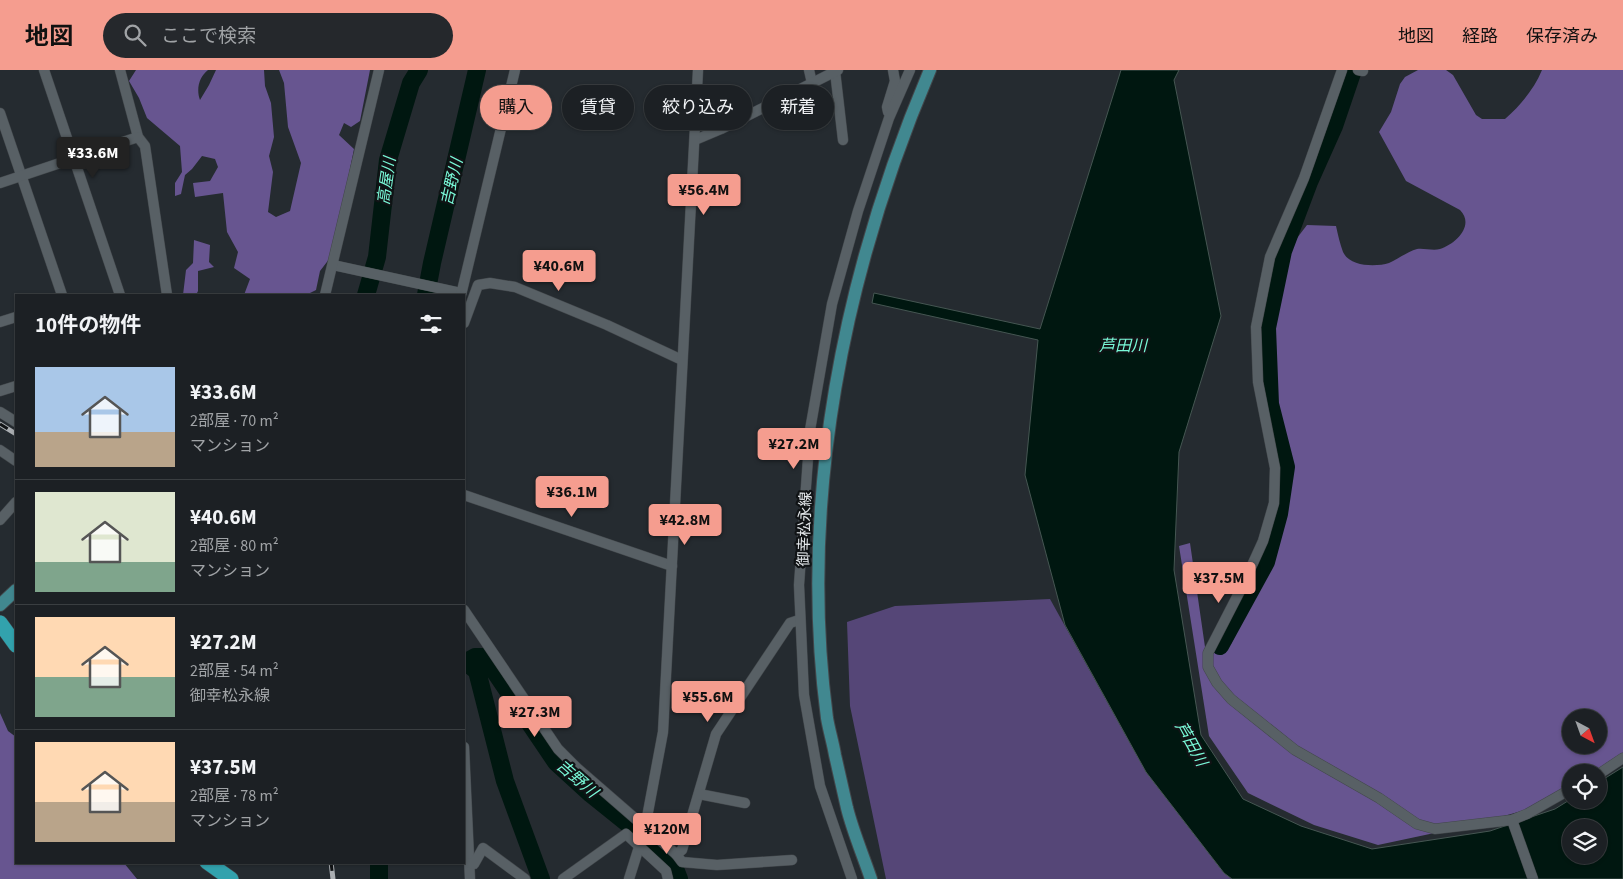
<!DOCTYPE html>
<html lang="ja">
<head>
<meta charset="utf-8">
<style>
	:root { --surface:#1c2024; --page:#25282c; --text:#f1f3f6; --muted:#a0a3a6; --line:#3a3e41; --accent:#f59d8f }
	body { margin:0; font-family:"Source Sans 3","Noto Sans JP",sans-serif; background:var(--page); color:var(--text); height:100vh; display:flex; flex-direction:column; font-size:19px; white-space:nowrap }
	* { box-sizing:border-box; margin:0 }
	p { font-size:16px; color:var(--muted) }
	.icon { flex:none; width:28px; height:28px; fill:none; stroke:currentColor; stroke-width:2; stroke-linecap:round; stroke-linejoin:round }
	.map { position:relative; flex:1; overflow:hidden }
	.side { position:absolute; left:15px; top:224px; width:450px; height:570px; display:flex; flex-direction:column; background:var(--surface); border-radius:0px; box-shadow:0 1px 4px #0004,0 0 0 1px var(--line) }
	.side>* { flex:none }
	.hud { position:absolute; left:480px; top:15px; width:475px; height:45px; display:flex; gap:10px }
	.needle { width:32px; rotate:139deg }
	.buttons { position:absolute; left:1562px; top:639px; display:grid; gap:10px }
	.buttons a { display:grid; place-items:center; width:45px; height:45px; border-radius:50%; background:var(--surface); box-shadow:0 1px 4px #0004,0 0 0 1px var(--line); font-size:25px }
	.price { position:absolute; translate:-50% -42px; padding:0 11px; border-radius:5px; background:var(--accent); color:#111; font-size:16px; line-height:32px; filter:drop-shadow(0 1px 2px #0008) }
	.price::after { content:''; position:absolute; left:50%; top:30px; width:15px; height:11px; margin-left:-8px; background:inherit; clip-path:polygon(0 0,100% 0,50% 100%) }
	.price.current { background:#222; color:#fff }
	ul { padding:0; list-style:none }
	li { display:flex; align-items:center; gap:15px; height:125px; padding:0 20px }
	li+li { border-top:1px solid var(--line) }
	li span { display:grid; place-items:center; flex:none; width:140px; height:100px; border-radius:0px; color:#555 }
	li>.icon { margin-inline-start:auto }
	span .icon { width:60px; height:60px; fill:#fffc; stroke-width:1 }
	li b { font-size:21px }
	h2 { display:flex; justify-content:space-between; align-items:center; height:60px; padding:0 20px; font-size:21px }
	.tag { padding:0 18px; border-radius:22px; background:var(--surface); box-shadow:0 1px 4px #0004,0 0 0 1px var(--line); font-size:18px; line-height:45px }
	.tag.current { background:var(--accent); color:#111 }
	header { display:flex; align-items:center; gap:30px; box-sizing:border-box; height:70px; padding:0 25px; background:var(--accent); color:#111 }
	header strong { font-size:24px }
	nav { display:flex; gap:28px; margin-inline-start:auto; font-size:18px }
	.search { width:350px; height:45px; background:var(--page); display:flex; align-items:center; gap:12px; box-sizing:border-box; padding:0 18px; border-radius:28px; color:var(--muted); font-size:19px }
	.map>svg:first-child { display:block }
	.green { fill:#554677 }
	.forest { fill:#675590; fill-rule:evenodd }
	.water { fill:#001710; stroke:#455652; fill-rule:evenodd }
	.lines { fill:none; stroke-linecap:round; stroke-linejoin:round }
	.river { stroke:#001710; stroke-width:18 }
	.minor-casing { stroke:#42474b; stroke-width:11 }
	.major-casing { stroke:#42474b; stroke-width:14 }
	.highway-casing { stroke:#42474b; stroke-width:16 }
	.minor { stroke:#586065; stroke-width:10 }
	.major { stroke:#418890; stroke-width:12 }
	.highway { stroke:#32a2ad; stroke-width:15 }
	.rail-casing { stroke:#aaaeb2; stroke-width:5 }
	.rail { stroke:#101315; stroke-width:3; stroke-dasharray:9; stroke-linecap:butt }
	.labels { text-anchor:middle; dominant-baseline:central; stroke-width:4.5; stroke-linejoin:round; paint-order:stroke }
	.street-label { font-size:15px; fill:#e5e9ec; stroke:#101315 }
	.water-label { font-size:16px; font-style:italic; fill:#79f9d8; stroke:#101315 }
</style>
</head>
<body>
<header>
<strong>地図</strong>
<div class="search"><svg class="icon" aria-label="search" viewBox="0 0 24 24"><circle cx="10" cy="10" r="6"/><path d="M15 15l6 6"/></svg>ここで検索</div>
<nav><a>地図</a><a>経路</a><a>保存済み</a></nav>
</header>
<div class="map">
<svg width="1623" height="809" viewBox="0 0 1623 809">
	<rect width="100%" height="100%" fill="#252b30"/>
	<path class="green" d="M1050,529l96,173 78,101 8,6h-346l-36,-173 -3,-84 48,-16z"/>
	<g class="forest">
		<path d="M136,0h72c-9,7 -12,19 -8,30l9,-15 7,-15h48l1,16 6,17 3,34 -5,19 4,16 -5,40 8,5 14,-6 11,-48 -13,-36 -4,-44 -5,-13h91l-10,51 -9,6 -7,-4 -5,12 15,14 -21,105 -13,17 -4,19 -10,5h-62l6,-16 -16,-11 4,-16 -11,-20 -4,-39 -28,4 -2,-14 17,-2 8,-14 -3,-8 -13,-3 -10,13 -7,6 -4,19 -6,2v-13l7,-11 -2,-26 -33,-28 -8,-20 -10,-17z"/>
		<path d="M1418,0h28l7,5 23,40 6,4h23c16,-14 29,-30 37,-49h81v689l-24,13h-28v19l-21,12 -78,22 -94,20 -64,-20 -66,-32 -39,-57 -30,-190 11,-3 16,111 25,-10 38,-80 20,-91 -18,-95 -2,-41 25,-95 13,-17 29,1c2,9 4,18 7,26 7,15 33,15 46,11 9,-4 18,-11 28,-14 7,-1 16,2 23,0 16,-5 35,-24 20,-39l-54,-29 -27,-49 12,-20 9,-28 5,-7zM1571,648h28v27h-28z"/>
		<path d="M194,170l16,5 -1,17 5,5 -16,4v20l-2,4h-13l3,-25 7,-7z"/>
		<path d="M0,643l8,18 8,6v125l108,1 13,16h-137z"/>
	</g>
	<path class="water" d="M1121,0h58l-5,10 47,236 -42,136 -5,118 27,165 42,64 58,27 71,23 118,-18 65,-22 16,-10 28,1v-18l24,-15v112h-391l-8,-6 -78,-101 -81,-147 -40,-150 13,-135 -166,-37 2,-10 166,36zM1571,758h28v27h-28z"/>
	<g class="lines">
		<g class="river">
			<path d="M366,225l11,-38 11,-97 23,-77 8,-13"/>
			<path d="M426,225l6,-32 45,-193"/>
			<path d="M1220,576l46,-84 13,-48 7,-47 -16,-63 -3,-76 16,-77 26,-69 25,-56 19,-56"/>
			<path d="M379,809v-17"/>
			<path d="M541,809l-36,-98 -28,-110 -11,-9 9,-5h10l71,105 35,32 56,45 27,27 5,13"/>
		</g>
		<g class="minor-casing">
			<g id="minor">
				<path d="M44,0l76,225"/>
				<path d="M120,0l18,67 7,9 22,149"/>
				<path d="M809,0l3,13"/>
				<path d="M1342,0l-38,108 -34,79 -14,70 2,55 17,86 -1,35 -11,38 -20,44 -35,68v14l9,16 14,16 64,51 84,48 38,26 18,5 77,-9 15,-6 44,-25"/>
				<path d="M1358,0l5,1"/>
				<path d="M835,1l8,69"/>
				<path d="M888,42l-1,-5 8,-26 -2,-11"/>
				<path d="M0,43l62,182"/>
				<path d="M695,70l26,-11 117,-59"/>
				<path d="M0,113l138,-46"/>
				<path d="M333,195l128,28"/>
				<path d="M325,225l54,-225"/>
				<path d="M461,225l54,-225"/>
				<path d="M0,252l16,-5"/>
				<path d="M464,253l14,-38 12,-2 25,4 92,38 75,35"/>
				<path d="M0,321l16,-5"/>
				<path d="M0,342l16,10"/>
				<path d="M0,380l16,11"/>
				<path d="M464,425l208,71"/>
				<path d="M0,450l16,-18"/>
				<path d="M464,540l94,139 19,19 99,86 6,-4 34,-116 74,-111 9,-3"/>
				<path d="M464,677l6,132"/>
				<path d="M1599,704l24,-16"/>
				<path d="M699,724l46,9"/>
				<path d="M1512,750l21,59"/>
				<path d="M676,784l6,8 35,3 75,-5"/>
				<path d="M470,793l4,1 9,-16 42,31"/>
				<path d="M563,809l63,-45 40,37 2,8"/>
				<path d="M629,809l16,-51 18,-96 35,-662"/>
				<path d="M852,809l-32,-93 -16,-91 -5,-110 11,-155 22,-126 26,-93 31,-93 21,-48"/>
			</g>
		</g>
		<g class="major-casing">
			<g id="major">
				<path d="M0,535l16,-15"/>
				<path d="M871,809c-8,-24 -18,-47 -24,-71 -4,-18 -8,-36 -12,-53 -2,-12 -6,-25 -8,-37 -29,-219 17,-446 103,-648"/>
			</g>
		</g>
		<g class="highway-casing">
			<g id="highway">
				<path d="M0,553l16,22"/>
				<path d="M207,792l24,17"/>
			</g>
		</g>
		<use href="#minor" class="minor"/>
		<use href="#major" class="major"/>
		<use href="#highway" class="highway"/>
		<g class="rail-casing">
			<g id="rail">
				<path d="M0,354l16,10"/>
				<path d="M331,792l2,17"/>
			</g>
		</g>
		<use href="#rail" class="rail"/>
	</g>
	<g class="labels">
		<g class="street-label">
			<text transform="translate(805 459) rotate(-88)">御幸松永線</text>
		</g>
		<g class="water-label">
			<text transform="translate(387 111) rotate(-82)">高屋川</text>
			<text transform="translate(452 112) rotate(-77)">吉野川</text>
			<text x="1123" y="276">芦田川</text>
			<text transform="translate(1191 674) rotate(61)">芦田川</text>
			<text transform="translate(577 709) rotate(41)">吉野川</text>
		</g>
	</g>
</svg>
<div class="buttons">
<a><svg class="needle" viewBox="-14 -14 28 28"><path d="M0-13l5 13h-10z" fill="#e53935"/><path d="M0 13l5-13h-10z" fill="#a0a3a6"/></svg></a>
<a><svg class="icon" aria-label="locate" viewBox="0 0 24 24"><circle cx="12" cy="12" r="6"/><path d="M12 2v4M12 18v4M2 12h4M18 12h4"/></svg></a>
<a><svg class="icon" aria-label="layers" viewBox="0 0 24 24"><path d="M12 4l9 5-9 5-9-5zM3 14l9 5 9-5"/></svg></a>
</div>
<b class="price current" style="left:93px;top:109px">¥33.6M</b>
<b class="price" style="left:704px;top:146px">¥56.4M</b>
<b class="price" style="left:559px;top:222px">¥40.6M</b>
<b class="price" style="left:794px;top:400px">¥27.2M</b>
<b class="price" style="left:572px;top:448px">¥36.1M</b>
<b class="price" style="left:685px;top:476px">¥42.8M</b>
<b class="price" style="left:1219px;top:534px">¥37.5M</b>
<b class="price" style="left:708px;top:653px">¥55.6M</b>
<b class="price" style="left:535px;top:668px">¥27.3M</b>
<b class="price" style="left:667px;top:785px">¥120M</b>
<div class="hud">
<a class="tag current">購入</a>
<a class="tag">賃貸</a>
<a class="tag">絞り込み</a>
<a class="tag">新着</a>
</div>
<section class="side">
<h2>10件の物件<svg class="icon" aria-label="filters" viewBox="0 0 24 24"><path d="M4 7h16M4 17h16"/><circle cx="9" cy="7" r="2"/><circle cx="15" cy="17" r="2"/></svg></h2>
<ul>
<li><span style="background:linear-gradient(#a9c7e8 65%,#b9a48a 0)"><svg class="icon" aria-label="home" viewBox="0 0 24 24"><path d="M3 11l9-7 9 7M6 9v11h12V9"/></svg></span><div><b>¥33.6M</b><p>2部屋 · 70 m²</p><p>マンション</p></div></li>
<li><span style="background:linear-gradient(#dfe7d0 70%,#7fa58c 0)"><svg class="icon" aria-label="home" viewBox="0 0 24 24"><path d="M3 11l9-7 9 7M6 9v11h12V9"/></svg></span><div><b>¥40.6M</b><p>2部屋 · 80 m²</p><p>マンション</p></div></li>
<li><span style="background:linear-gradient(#ffd9b3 60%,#7fa58c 0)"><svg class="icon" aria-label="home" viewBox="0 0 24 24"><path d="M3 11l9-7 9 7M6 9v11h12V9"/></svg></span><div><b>¥27.2M</b><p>2部屋 · 54 m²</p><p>御幸松永線</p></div></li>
<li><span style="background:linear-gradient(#ffd9b3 60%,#b9a48a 0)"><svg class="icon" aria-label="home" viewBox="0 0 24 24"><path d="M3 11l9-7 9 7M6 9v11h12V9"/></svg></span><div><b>¥37.5M</b><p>2部屋 · 78 m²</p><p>マンション</p></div></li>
</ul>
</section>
</div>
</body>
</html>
